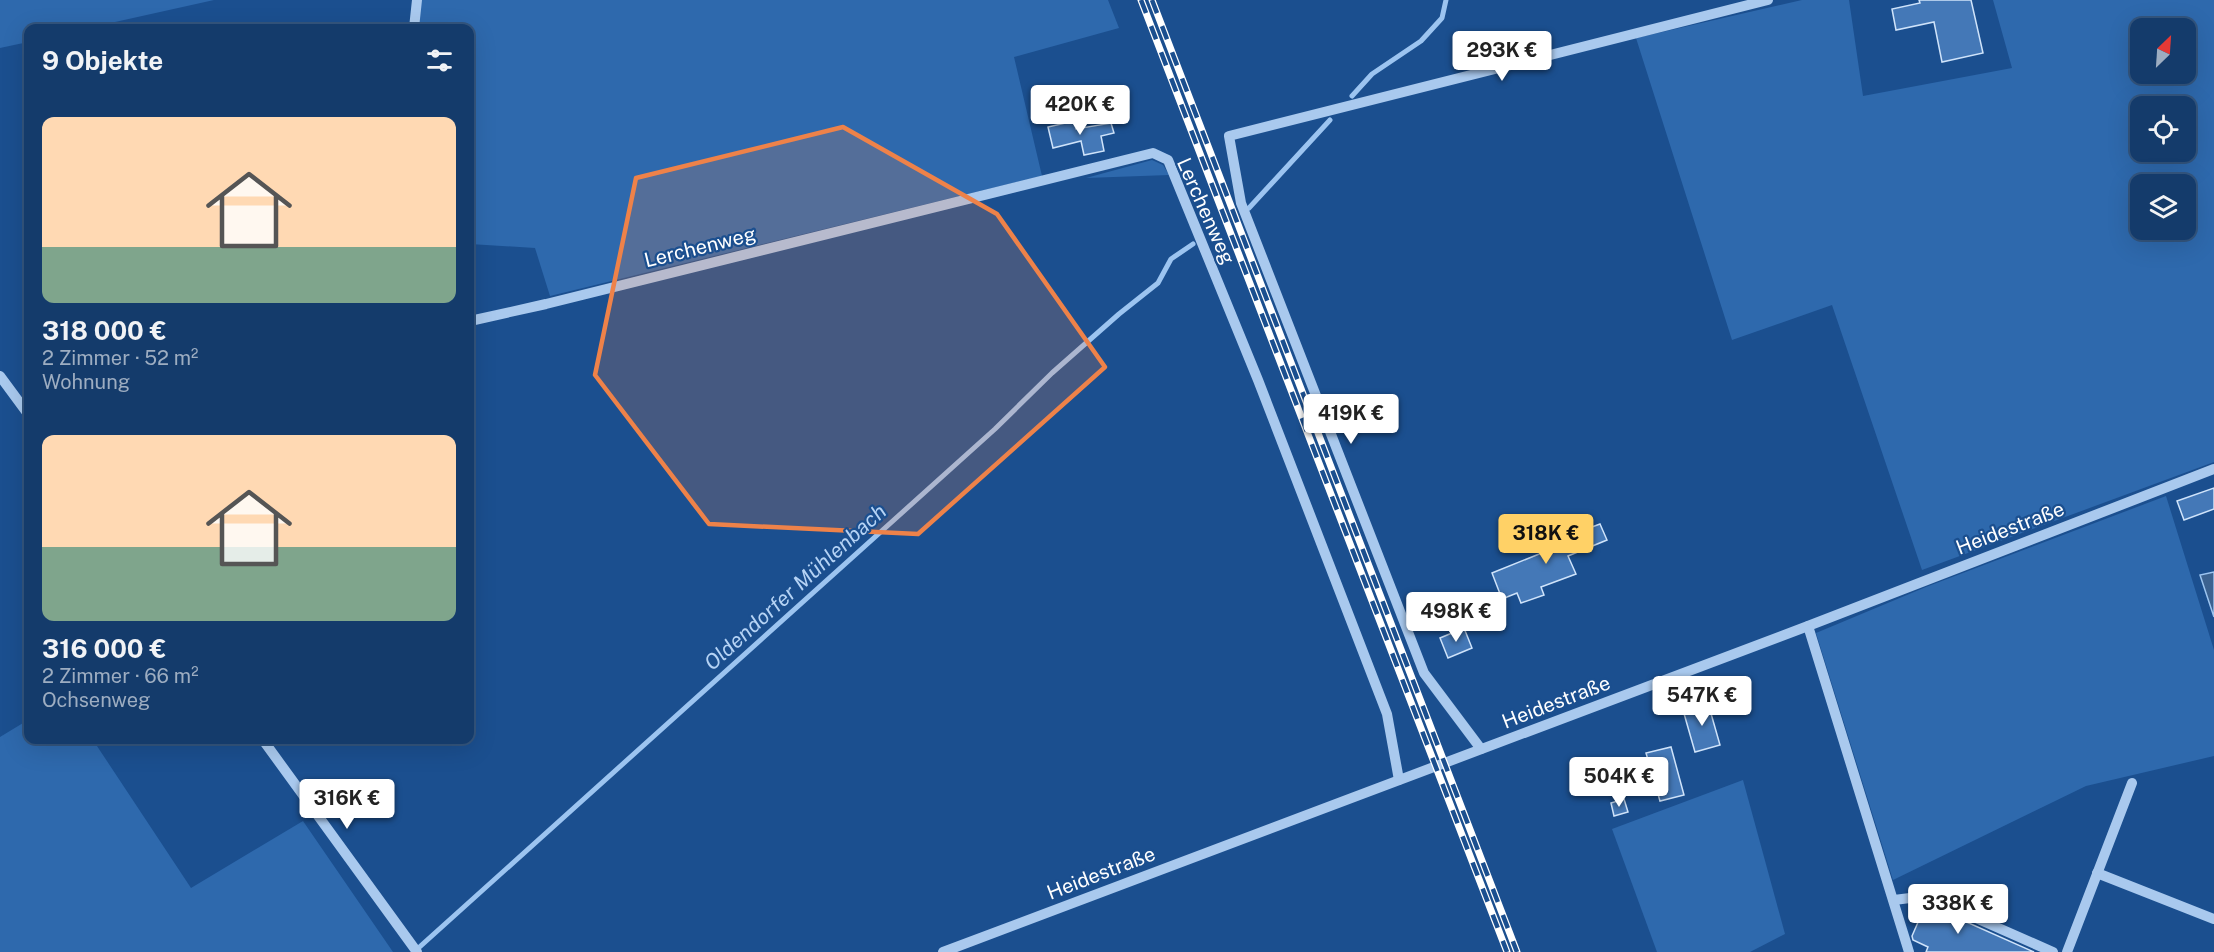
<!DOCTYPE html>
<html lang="de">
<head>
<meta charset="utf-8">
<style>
	:root { --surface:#143b6b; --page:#1d4271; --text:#f1f3f6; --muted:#9dadc1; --line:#33557e; --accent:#ffd166 }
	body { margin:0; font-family:"Public Sans",sans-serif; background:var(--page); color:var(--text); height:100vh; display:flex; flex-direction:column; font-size:22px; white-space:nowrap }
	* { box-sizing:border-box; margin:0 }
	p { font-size:20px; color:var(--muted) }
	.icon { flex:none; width:33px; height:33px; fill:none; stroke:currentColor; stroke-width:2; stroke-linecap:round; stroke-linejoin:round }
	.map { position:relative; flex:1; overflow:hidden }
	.panel { position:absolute; left:24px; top:24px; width:450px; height:720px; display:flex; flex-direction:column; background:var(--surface); border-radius:12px; box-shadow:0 6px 24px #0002,0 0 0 2px var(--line) }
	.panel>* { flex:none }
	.needle { width:39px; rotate:25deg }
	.controls { position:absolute; left:2130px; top:18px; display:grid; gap:12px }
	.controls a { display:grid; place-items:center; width:66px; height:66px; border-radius:12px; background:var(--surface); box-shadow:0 6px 24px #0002,0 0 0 2px var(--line); font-size:30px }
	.price { position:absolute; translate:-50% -51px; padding:0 14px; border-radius:6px; background:#fff; color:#222; font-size:20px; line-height:39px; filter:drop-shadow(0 2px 3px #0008) }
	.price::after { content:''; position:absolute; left:50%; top:36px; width:18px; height:14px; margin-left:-9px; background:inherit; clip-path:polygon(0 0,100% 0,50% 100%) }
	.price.current { background:var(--accent); color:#111 }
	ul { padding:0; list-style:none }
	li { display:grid; align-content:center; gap:12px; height:318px; padding:0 18px }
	li span { display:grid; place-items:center; height:186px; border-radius:12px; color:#555 }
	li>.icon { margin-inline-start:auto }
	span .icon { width:108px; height:108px; fill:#fffc; stroke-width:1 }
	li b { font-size:26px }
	h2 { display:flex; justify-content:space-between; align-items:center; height:72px; padding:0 18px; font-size:26px }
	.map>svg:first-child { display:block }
	.green { fill:#2e69ad; fill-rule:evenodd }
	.water { fill:#3c6290; stroke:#9cc4f0; stroke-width:1.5 }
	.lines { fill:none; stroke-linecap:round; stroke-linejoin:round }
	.stream { stroke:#9cc4f0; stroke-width:5 }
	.building { fill:#4478b7; stroke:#cfe3fa; stroke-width:1.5 }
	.path { stroke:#a9c9ee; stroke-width:3; stroke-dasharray:3 4.5; stroke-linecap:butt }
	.minor { stroke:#a9c9ee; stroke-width:10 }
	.rail-casing { stroke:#fff; stroke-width:7 }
	.rail { stroke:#1b4f8f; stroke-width:4.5; stroke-dasharray:14; stroke-linecap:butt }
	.marked { fill:#ee8249; fill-opacity:0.2; stroke:#ee8249; stroke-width:4.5; stroke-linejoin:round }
	.labels { text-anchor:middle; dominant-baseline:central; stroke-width:4.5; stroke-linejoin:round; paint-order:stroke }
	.street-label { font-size:20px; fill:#fff; stroke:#1b4f8f }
	.water-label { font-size:21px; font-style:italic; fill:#b5d3f5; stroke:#1b4f8f }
</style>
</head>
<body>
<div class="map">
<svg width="2214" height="952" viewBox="0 0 2214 952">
	<rect width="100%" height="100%" fill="#1b4f8f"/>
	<g class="green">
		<path d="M0,0h214l-126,28h-60v14l-28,6z"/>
		<path d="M417,0h691l11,28 -105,29 28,119 -492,120 -15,-48 -65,-4v-216h-56z"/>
		<path d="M1802,0h47l14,96 149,-28 -19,-68h221v462l-292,108 -90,-265 -100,35 -96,-302zM2140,28h46v46h-46zM2140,106h46v46h-46zM2140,184h46v46h-46z"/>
		<path d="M1152,160l11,5 6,10 -83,3z"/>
		<path d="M2166,496l48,154v106l-128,30 -193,94 -77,-247 110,-46z"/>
		<path d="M28,720v20h65l98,148 112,-67 90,131h-393v-215z"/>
		<path d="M1743,780l42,154 -35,18h-93l-45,-123z"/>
	</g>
	<path class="water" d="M2214,572v45l-14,-42z"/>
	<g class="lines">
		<g class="stream">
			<path d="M1352,96l20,-22 49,-33 21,-23 4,-18"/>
			<path d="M1249,208l81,-88"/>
			<path d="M415,951l580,-522 57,-56 67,-59 39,-31 13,-24 22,-15"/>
		</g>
	</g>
	<g class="building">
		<path d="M1919,0h52l12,53 -41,9 -8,-40 -38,8 -4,-21 28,-6z"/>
		<path d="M1074,121l2,8 35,-6 3,10 -13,3 3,15 -20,4 -3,-14 -28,7 -5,-21z"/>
		<path d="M2214,488v21l-30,11 -7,-19z"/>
		<path d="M1600,524l7,16 -39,16 8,18 -35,13 3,8 -23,8 -4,-10 -15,6 -10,-26 57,-23 -4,-9 26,-11 2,4z"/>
		<path d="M1464,628l8,20 -24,10 -8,-20z"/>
		<path d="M1708,703l12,42 -25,7 -12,-42z"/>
		<path d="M1671,747l13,48 -24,6 -14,-48z"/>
		<path d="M1624,799l4,13 -14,4 -3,-13z"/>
		<path d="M1926,904l108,48h-108l2,-5 -15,-7 -1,-4z"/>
	</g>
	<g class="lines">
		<path class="path" d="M24,427l4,7"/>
		<g class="minor">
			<path d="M414,28l3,-28"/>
			<path d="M470,321l76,-17 607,-151 15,7 90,220 129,334 12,66"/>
			<path d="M0,376l28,38"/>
			<path d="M1808,626l101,326"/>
			<path d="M263,740l154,212"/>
			<path d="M1481,749l-57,-76 -183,-470 -12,-67 539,-136"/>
			<path d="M2097,873l117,46"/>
			<path d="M1894,900l32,-4 127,56"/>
			<path d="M943,952l865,-326 406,-157"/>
			<path d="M2067,952l65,-169"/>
		</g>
		<g class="rail-casing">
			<g id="rail">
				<path d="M1141,0l366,952"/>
				<path d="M1152,0l365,952"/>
			</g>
		</g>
		<use href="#rail" class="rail"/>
	</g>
	<path class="marked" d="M843,127l154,87 108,153 -187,167 -209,-10 -114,-149 41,-197z"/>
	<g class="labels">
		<g class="street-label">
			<text transform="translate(1206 211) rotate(66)">Lerchenweg</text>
			<text transform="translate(700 247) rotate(-14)">Lerchenweg</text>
			<text transform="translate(2010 528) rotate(-21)">Heidestraße</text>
			<text transform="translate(1556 702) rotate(-21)">Heidestraße</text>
			<text transform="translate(1101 873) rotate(-21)">Heidestraße</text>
		</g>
		<g class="water-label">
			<text transform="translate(795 587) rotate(-42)">Oldendorfer Mühlenbach</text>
		</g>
	</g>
</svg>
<div class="controls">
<a><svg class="needle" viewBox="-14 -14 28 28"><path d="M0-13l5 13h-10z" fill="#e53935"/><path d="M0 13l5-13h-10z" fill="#9dadc1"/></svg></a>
<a><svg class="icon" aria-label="locate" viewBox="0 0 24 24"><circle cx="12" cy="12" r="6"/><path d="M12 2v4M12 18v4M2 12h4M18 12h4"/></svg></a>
<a><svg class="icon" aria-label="layers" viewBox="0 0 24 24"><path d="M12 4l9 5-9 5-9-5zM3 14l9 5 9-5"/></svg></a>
</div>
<b class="price" style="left:1502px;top:82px">293K €</b>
<b class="price" style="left:1080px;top:136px">420K €</b>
<b class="price" style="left:1351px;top:445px">419K €</b>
<b class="price current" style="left:1546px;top:565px">318K €</b>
<b class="price" style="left:1456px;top:643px">498K €</b>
<b class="price" style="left:1702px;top:727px">547K €</b>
<b class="price" style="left:1619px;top:808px">504K €</b>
<b class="price" style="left:347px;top:830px">316K €</b>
<b class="price" style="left:1958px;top:935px">338K €</b>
<section class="panel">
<h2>9 Objekte<svg class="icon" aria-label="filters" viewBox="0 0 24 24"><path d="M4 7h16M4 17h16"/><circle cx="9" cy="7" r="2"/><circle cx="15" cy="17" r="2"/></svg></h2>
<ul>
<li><span style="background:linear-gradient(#ffd9b3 70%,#7fa58c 0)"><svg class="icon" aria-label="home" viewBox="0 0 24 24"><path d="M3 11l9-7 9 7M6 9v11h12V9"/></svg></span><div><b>318 000 €</b><p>2 Zimmer · 52 m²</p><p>Wohnung</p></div></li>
<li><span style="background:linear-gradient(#ffd9b3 60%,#7fa58c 0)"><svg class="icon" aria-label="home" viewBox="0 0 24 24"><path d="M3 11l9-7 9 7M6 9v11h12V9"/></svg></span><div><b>316 000 €</b><p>2 Zimmer · 66 m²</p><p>Ochsenweg</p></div></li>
</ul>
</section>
</div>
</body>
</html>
